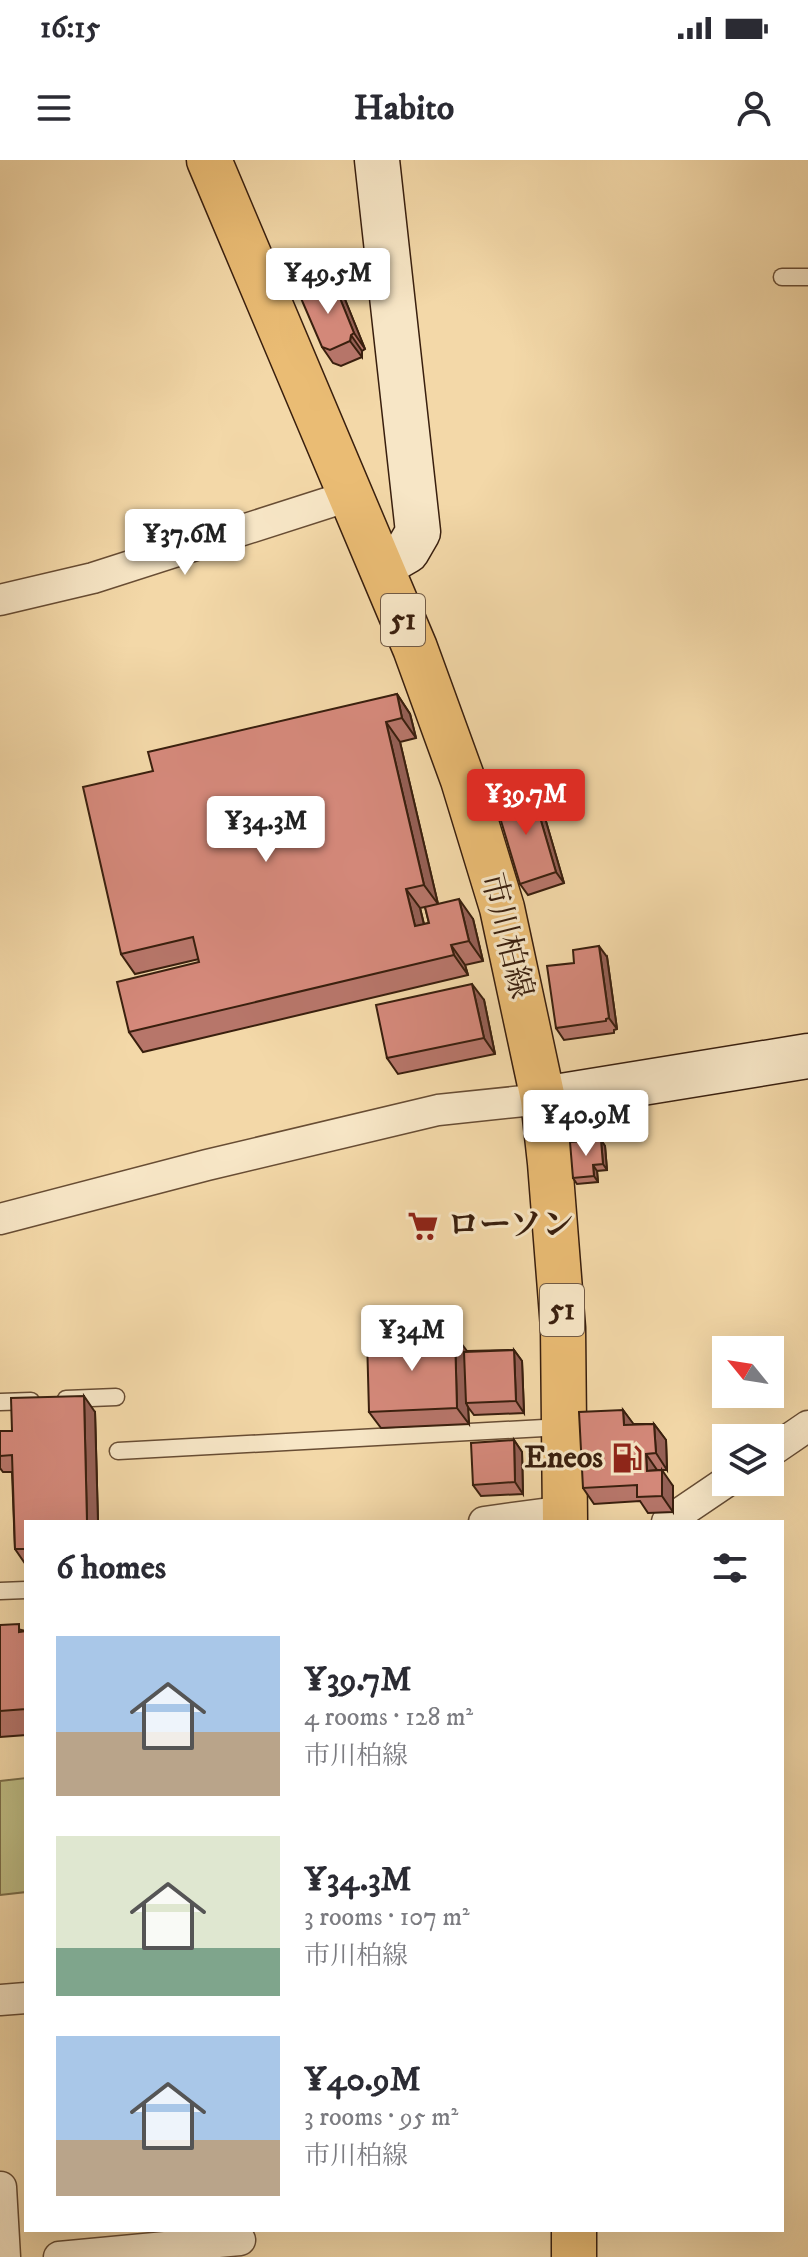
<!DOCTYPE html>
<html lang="en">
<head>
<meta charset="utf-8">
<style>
	:root { --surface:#fff; --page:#f2f2f3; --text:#2b2b33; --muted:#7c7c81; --accent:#d93025 }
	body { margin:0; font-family:"IM FELL DW Pica","Noto Serif JP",serif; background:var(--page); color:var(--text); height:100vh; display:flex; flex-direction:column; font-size:30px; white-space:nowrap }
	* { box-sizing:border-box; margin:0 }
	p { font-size:26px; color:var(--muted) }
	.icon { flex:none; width:44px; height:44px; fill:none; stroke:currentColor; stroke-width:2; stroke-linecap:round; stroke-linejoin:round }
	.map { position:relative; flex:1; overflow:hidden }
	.panel { position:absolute; left:24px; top:1360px; width:760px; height:712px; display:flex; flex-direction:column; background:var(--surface); border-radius:0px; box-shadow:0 8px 32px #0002 }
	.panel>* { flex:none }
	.needle { width:52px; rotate:300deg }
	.tools { position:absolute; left:712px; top:1176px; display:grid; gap:16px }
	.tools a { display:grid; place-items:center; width:72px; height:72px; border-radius:0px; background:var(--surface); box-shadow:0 8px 32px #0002; font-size:40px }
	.price { position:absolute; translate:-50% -68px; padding:0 18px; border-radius:8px; background:#fff; color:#222; font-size:26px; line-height:52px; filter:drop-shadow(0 2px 4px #0008) }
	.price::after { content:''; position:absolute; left:50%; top:48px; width:24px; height:18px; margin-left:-12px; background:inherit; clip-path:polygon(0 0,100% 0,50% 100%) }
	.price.active { background:var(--accent); color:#fff }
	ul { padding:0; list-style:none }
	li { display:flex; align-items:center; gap:24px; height:200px; padding:0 32px }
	li span { display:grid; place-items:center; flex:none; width:224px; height:160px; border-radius:0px; color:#555 }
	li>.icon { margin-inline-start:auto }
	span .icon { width:96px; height:96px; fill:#fffc; stroke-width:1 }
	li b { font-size:34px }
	h2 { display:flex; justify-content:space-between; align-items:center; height:96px; padding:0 32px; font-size:34px }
	.status { display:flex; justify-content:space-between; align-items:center; height:56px; padding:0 40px; background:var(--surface); direction:ltr }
	.status svg { height:22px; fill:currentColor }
	header { display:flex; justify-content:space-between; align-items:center; height:104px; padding:0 32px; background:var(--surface); font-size:36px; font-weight:700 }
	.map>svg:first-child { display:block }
	.green { fill:#c0bd84; stroke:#7c6e49; stroke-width:2 }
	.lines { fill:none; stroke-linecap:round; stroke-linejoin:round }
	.lane-casing { stroke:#684d34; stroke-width:19 }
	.street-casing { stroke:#684d34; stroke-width:33 }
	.secondary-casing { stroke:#391f0e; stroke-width:47 }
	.primary-casing { stroke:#391f0e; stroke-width:47 }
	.lane { stroke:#f7e6c6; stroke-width:16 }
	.street { stroke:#f7e6c6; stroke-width:30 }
	.secondary { stroke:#f7e6c6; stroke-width:44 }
	.primary { stroke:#eabc74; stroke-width:44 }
	.wall { fill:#b7766a; stroke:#391f0e; stroke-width:2; fill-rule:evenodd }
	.shaded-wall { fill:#956056; stroke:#391f0e; stroke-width:2 }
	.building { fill:#d5897b; stroke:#391f0e; stroke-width:2 }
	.labels { text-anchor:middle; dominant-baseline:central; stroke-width:6; stroke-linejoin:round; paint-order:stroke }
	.shield { fill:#f7e6c6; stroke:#725b45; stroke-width:2 }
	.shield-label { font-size:30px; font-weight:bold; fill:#391f0e }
	.street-label { font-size:32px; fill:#391f0e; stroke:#f7e6c6 }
	.poi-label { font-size:32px; font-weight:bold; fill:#391f0e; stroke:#f7e6c6; text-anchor:start }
</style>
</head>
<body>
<div class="status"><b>16:15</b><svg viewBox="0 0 49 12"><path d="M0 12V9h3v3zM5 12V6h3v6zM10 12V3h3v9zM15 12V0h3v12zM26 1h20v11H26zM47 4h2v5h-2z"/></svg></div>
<header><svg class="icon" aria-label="menu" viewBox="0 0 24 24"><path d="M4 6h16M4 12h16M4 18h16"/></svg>Habito<svg class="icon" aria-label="person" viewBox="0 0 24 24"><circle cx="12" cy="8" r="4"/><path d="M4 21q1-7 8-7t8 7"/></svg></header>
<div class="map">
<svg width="808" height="2097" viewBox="0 0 808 2097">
	<rect width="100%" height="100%" fill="#f3d8a8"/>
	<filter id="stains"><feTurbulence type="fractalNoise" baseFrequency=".0025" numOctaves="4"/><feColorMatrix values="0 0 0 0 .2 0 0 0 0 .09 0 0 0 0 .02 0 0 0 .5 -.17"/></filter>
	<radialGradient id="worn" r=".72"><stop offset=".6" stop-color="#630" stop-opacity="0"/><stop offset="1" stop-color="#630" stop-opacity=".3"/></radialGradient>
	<path class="green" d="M26,1618v114l-26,3v-114z"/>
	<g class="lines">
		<g class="lane-casing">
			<g id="lane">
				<path d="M782,117h26"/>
				<path d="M66,1239l50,-2"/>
				<path d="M0,1242l31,-1"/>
				<path d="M118,1291l444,-24"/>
				<path d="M0,1431l26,-1"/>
			</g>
		</g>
		<g class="street-casing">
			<g id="street">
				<path d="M0,440l93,-22 259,-83"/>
				<path d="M0,1059l207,-54 231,-55 105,-11"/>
				<path d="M770,1292l38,-26"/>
				<path d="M484,1362l81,-11"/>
				<path d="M667,1362l59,-40"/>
				<path d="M0,1840l26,-2"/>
				<path d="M1,2027l4,70"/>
				<path d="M59,2097l181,-17"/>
			</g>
		</g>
		<g class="secondary-casing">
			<g id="secondary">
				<path d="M377,0l41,372 -11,19 -26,15"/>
				<path d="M543,939l265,-43"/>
			</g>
		</g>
		<g class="primary-casing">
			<g id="primary">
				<path d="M209,0l206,488 48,132 39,128 41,191 7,64 13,165 2,194"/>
				<path d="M574,2070v27"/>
			</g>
		</g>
		<use href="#lane" class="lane"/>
		<use href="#street" class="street"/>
		<use href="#secondary" class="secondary"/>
		<use href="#primary" class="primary"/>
	</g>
	<g class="wall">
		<path d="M344,137l21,52 -3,2v6l-21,9 -8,-3 -11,-16z"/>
		<path d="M397,534l13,20 6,24 -16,4 38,162 35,15 10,42 -18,4 3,10 -325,77 -14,-20 70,-70v-3l-64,15 -14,-20 32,-183zM425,747l4,16 -5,1 -4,-16z"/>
		<path d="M532,630l8,11 24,82 -36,12 -8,-11z"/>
		<path d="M607,797l10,72 -3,1v3l-50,7 -8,-12z"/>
		<path d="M484,840l11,54 -97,20 -11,-16z"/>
		<path d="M601,980l4,6 2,24 -10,1 1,11 -21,2 -4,-6z"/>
		<path d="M514,1190l8,11 2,52 -50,2 -6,-8 1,17 -88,4 -12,-16 98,-61z"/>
		<path d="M623,1250l10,14h21l12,16 1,30h-10l16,16v26l-25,1 -8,-12 -46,3 -11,-16z"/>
		<path d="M95,1252l3,110h-72v43l-11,-16 -3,-77h-9l-3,-4v-37h12z"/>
		<path d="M514,1280l8,12 1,42 -42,2 -8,-11z"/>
		<path d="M0,1465l26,6v104l-26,2z"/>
	</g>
	<g class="shaded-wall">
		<path d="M333,121l11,16 21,52 -11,-16z"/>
		<path d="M351,175l11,16v6l-12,-16z"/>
		<path d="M397,534l13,20 6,24 -14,-20z"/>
		<path d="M386,562l14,20 38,162 -14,-19z"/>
		<path d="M532,630l8,11 24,82 -8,-11z"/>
		<path d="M406,729l14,19 9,38 -14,-20z"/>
		<path d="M459,739l14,20 10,42 -14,-20z"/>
		<path d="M451,785l14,20 3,10 -14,-20z"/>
		<path d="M599,786l8,11 10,72 -8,-11z"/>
		<path d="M472,824l12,16 11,54 -11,-16z"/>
		<path d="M601,980l4,6 2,24 -4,-6z"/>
		<path d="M593,1005l4,6 1,11 -4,-6z"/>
		<path d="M455,1175l12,16 -1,52 2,4 1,17 -12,-16z"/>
		<path d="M514,1190l8,11 2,52 -8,-12z"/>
		<path d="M84,1236l11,16 3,110h-11z"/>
		<path d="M623,1250l12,16 -11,-1z"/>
		<path d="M654,1264l12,16 1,30 -11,-17z"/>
		<path d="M514,1280l8,12 1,42 -8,-12z"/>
		<path d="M646,1294l11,16 -10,1z"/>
		<path d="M662,1310l11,16v26l-11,-16z"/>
	</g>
	<g class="building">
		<path d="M333,121l21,52 -3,2 -1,6 -20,9 -8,-3 -22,-51z"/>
		<path d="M397,534l5,24 -16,4 38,163 -18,4 9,37 14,-3 -4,-16 34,-8 10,42 -18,4 3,10 -325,77 -12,-50 82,-20 -6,-25 -72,17 -38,-167 70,-16 -5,-19z"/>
		<path d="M532,630l24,82 -36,12 -25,-83z"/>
		<path d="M599,786l10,72 -3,1v2l-50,7 -9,-62 27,-3 -1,-13z"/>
		<path d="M472,824l12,54 -97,20 -11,-53z"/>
		<path d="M601,980l2,24 -10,1 1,11 -21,2 -3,-36z"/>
		<path d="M455,1175l2,73 -88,4 -2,-74z"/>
		<path d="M514,1190l2,51 -50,2 -2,-51z"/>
		<path d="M84,1236l3,126h-61v27h-11l-3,-94 -12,1v-25h12l-1,-33z"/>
		<path d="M623,1250l1,15 30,-1 2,29 -10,1 1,17 15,-1v26l-25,1v-12l-54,3 -4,-76z"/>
		<path d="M514,1280l1,42 -42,3 -2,-42z"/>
		<path d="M19,1464v8l7,-1v78l-26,2v-86z"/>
	</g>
	<defs>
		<g id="supermarket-bare" transform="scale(2.4)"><path d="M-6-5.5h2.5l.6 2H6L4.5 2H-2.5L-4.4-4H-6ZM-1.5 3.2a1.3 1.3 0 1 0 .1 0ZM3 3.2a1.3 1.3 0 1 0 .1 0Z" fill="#8f2418" stroke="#f7e6c6" stroke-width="2.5" paint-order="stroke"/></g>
		<g id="fuel-bare" transform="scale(2.4)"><path d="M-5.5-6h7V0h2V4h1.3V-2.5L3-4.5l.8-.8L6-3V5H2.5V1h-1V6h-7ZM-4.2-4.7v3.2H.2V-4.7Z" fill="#8f2418" stroke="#f7e6c6" stroke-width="2.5" paint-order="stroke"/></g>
	</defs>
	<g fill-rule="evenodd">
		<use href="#supermarket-bare" x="423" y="1066"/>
		<use href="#fuel-bare" x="627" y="1298"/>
	</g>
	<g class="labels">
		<g class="shield">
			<rect x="381" y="434" width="44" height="52" rx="6"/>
			<rect x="540" y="1124" width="44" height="52" rx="6"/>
		</g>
		<g class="shield-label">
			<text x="403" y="460">51</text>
			<text x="562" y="1150">51</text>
		</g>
		<g class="street-label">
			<text transform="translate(506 776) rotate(76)">市川柏線</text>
		</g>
		<g class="poi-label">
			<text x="447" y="1066">ローソン</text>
			<text x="603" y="1298" text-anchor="end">Eneos</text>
		</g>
	</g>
	<rect width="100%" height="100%" filter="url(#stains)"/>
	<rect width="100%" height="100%" fill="url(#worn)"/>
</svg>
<div class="tools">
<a><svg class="needle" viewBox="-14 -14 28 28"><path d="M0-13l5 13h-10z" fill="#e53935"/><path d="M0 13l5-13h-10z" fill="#7c7c81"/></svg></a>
<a><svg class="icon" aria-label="layers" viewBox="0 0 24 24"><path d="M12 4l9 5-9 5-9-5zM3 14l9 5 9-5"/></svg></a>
</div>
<b class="price" style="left:328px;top:156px">¥49.5M</b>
<b class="price" style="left:185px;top:417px">¥37.6M</b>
<b class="price active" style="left:526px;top:677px">¥39.7M</b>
<b class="price" style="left:266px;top:704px">¥34.3M</b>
<b class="price" style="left:586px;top:998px">¥40.9M</b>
<b class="price" style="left:412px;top:1213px">¥34M</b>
<section class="panel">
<h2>6 homes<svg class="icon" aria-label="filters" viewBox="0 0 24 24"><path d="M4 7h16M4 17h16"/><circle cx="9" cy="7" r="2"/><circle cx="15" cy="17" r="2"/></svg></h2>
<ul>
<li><span style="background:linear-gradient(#a9c7e8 60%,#b9a48a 0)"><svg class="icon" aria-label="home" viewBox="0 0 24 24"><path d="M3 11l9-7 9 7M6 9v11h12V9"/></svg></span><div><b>¥39.7M</b><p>4 rooms · 128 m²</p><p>市川柏線</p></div></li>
<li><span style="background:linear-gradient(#dfe7d0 70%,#7fa58c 0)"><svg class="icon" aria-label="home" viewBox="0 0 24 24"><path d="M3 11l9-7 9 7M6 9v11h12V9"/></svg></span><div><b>¥34.3M</b><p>3 rooms · 107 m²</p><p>市川柏線</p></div></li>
<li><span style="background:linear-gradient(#a9c7e8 65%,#b9a48a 0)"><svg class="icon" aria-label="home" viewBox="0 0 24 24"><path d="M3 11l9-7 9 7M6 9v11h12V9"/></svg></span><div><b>¥40.9M</b><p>3 rooms · 95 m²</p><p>市川柏線</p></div></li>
</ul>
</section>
</div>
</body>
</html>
